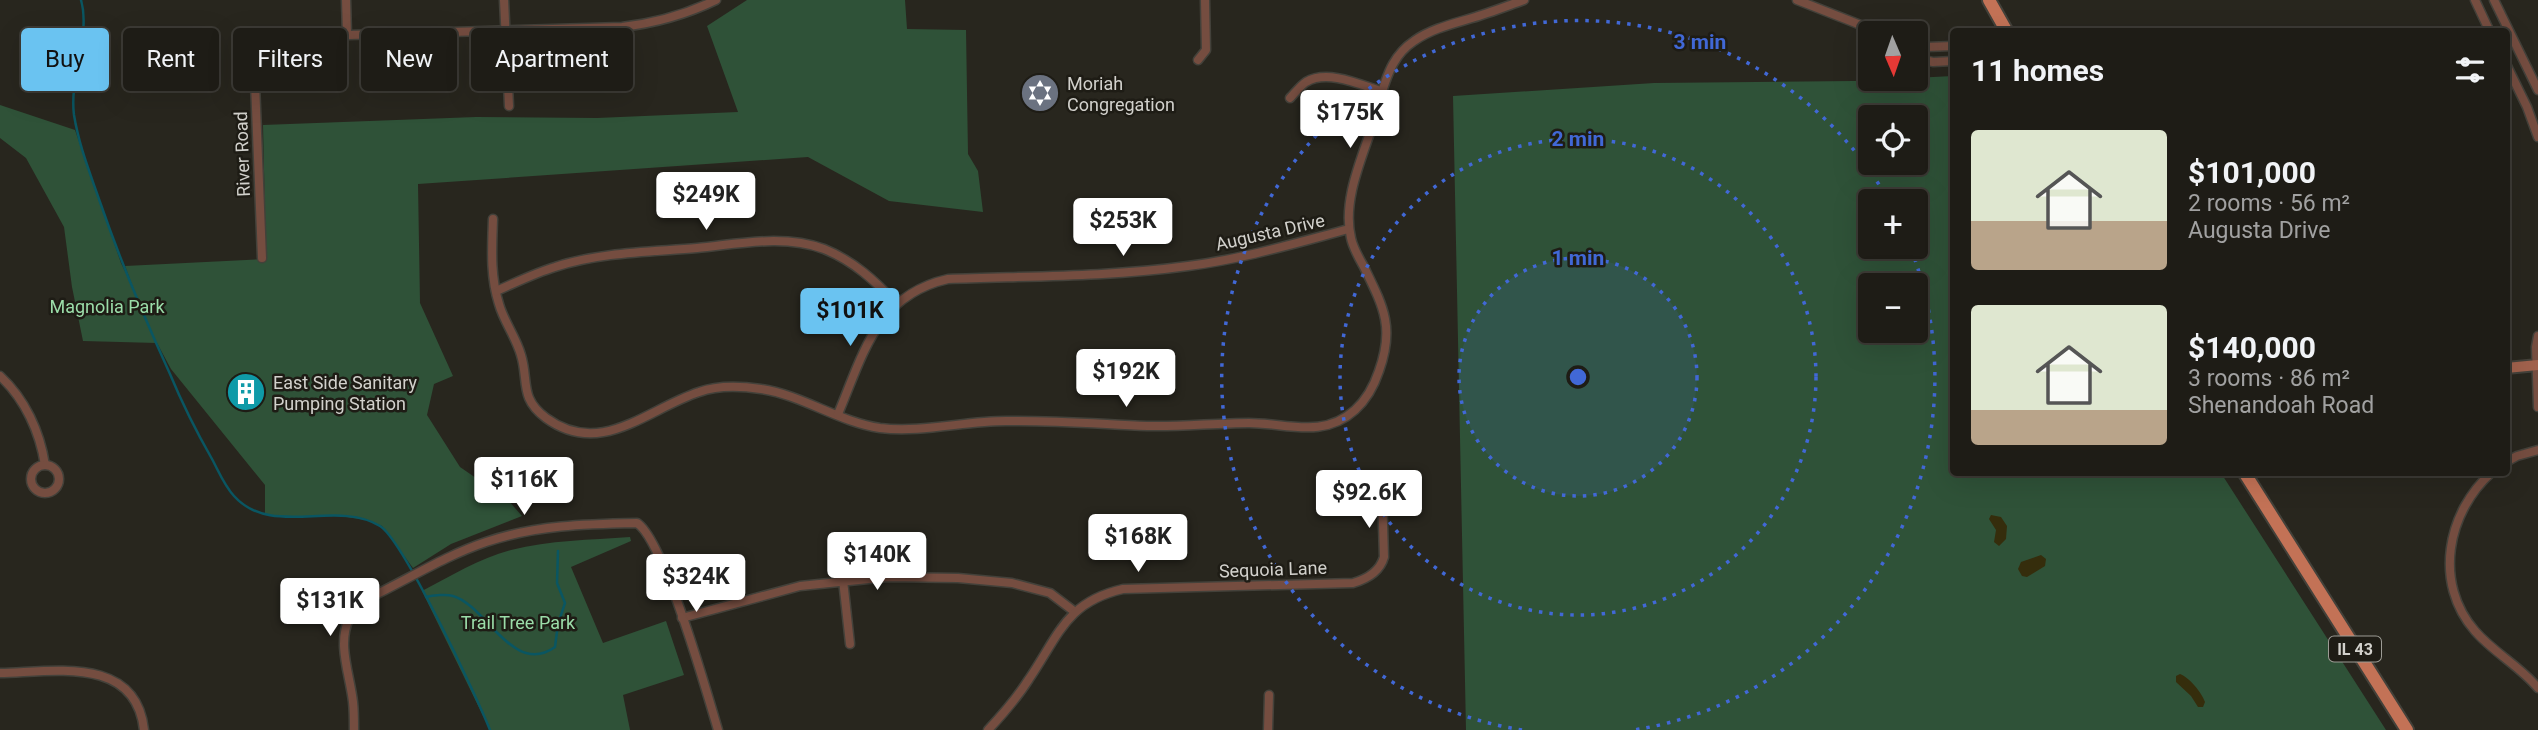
<!DOCTYPE html>
<html lang="en">
<head>
<meta charset="utf-8">
<style>
	:root { --surface:#1e1c16; --page:#2b2923; --text:#f1f3f6; --muted:#a1a1a1; --line:#3c3a35; --accent:#6ac3f1 }
	body { margin:0; font-family:Roboto,sans-serif; background:var(--page); color:var(--text); height:100vh; display:flex; flex-direction:column; font-size:26px; white-space:nowrap }
	* { box-sizing:border-box; margin:0 }
	p { font-size:23px; color:var(--muted) }
	.icon { flex:none; width:38px; height:38px; fill:none; stroke:currentColor; stroke-width:2; stroke-linecap:round; stroke-linejoin:round }
	.map { position:relative; flex:1; overflow:hidden }
	.side { position:absolute; left:1950px; top:28px; width:560px; height:448px; display:flex; flex-direction:column; background:var(--surface); border-radius:7px; box-shadow:0 7px 28px #0002,0 0 0 2px var(--line) }
	.side>* { flex:none }
	.banner { position:absolute; left:21px; top:28px; width:665px; height:63px; display:flex; gap:14px }
	.needle { width:46px; rotate:178deg }
	.buttons { position:absolute; left:1858px; top:21px; display:grid; gap:14px }
	.buttons a { display:grid; place-items:center; width:70px; height:70px; border-radius:7px; background:var(--surface); box-shadow:0 7px 28px #0002,0 0 0 2px var(--line); font-size:35px }
	.price { position:absolute; translate:-50% -60px; padding:0 16px; border-radius:7px; background:#fff; color:#222; font-size:23px; line-height:46px; filter:drop-shadow(0 2px 4px #0008) }
	.price::after { content:''; position:absolute; left:50%; top:42px; width:21px; height:16px; margin-left:-10px; background:inherit; clip-path:polygon(0 0,100% 0,50% 100%) }
	.price.active { background:var(--accent); color:#111 }
	ul { padding:0; list-style:none }
	li { display:flex; align-items:center; gap:21px; height:175px; padding:0 21px }
	li span { display:grid; place-items:center; flex:none; width:196px; height:140px; border-radius:7px; color:#555 }
	li>.icon { margin-inline-start:auto }
	span .icon { width:84px; height:84px; fill:#fffc; stroke-width:1 }
	li b { font-size:30px }
	h2 { display:flex; justify-content:space-between; align-items:center; height:84px; padding:0 21px; font-size:30px }
	.tag { padding:0 24px; border-radius:7px; background:var(--surface); box-shadow:0 7px 28px #0002,0 0 0 2px var(--line); font-size:24px; line-height:63px }
	.tag.active { background:var(--accent); color:#111 }
	.map>svg:first-child { display:block }
	.green { fill:#2f5238; fill-rule:evenodd }
	.sand { fill:#352d0c }
	.lines { fill:none; stroke-linecap:round; stroke-linejoin:round }
	.stream { stroke:#0a5662; stroke-width:2.5 }
	.street-casing { stroke:#43413a; stroke-width:11 }
	.secondary-casing { stroke:#43413a; stroke-width:14 }
	.primary-casing { stroke:#43413a; stroke-width:16 }
	.street { stroke:#754d40; stroke-width:8 }
	.secondary { stroke:#a1624d; stroke-width:10 }
	.primary { stroke:#c37256; stroke-width:12 }
	.ring { fill:none; stroke:#4168d6; stroke-width:3.5; stroke-dasharray:3.5 7 }
	.labels { text-anchor:middle; dominant-baseline:central; stroke-width:5; stroke-linejoin:round; paint-order:stroke }
	.shield { fill:#1e1c15; stroke:#9c9b95; stroke-width:2 }
	.shield-label { font-size:16px; font-weight:bold; fill:#d2d1cc }
	.poi-label { font-size:18px; fill:#d2d1cc; stroke:#1e1c15; text-anchor:start }
	.street-label { font-size:18px; fill:#d2d1cc; stroke:#1e1c15 }
	.park-label { font-size:18px; fill:#9bdda9; stroke:#1e1c15 }
	.centre { fill:#4168d6; stroke:#1e1c15; stroke-width:3.5 }
	.ring-label { font-size:21px; text-anchor:middle; font-weight:bold; fill:#4168d6; stroke:#1e1c15; stroke-width:5; stroke-linejoin:round; paint-order:stroke }
</style>
</head>
<body>
<div class="map">
<svg width="2538" height="730" viewBox="0 0 2538 730">
	<rect width="100%" height="100%" fill="#28261e"/>
	<g class="green">
		<path d="M747,0h158l2,29 59,1 2,124 10,17 5,41 -94,-11 -81,-44 -390,27 2,119 33,73 -19,8 -7,31 33,52 48,33 14,16 -71,28 -38,24 -31,-42 -15,-6 -35,-5 -41,2 -26,-2v-30l-94,-116 -14,-26 -74,-2 -11,-54 -8,-60 -38,-69 -26,-20v-33l75,25 46,133 13,27 -9,-24 141,-7 -3,-134 213,-8 121,1 141,-6 -31,-86z"/>
		<path d="M1953,76v396l268,1 165,257h-920l-13,-634 201,-13 200,-2zM1871,117h45v46h-45zM1871,201h45v46h-45zM1871,285h45v46h-45z"/>
		<path d="M630,537l1,4 -60,26 32,76 63,-22 18,54 -61,20 7,35h-140l-68,-139c29,-15 58,-33 89,-41 39,-10 79,-10 119,-13z"/>
	</g>
	<g class="sand">
		<path d="M1991,515l10,2 6,9 -1,13 -7,7 -5,-4 2,-12 -7,-11z"/>
		<path d="M2041,555l5,4 -1,7 -18,11 -5,-1 -4,-7 3,-7z"/>
		<path d="M2180,674c9,3 22,19 25,28l-2,5h-5l-7,-11 -15,-14v-6z"/>
	</g>
	<g class="lines">
		<g class="stream">
			<path d="M81,0c10,35 -12,77 -7,115 5,31 16,58 26,87 20,58 44,115 70,172 12,29 26,57 42,85 7,13 12,26 22,37 38,42 101,3 146,30 23,14 97,171 110,204"/>
			<path d="M426,597c7,-2 21,-3 27,-1 34,10 60,81 102,51l3,-23 7,-21 -8,-20 1,-32"/>
		</g>
		<g class="street-casing">
			<g id="street">
				<path d="M346,0l1,35"/>
				<path d="M504,0l5,106"/>
				<path d="M1797,0l84,33"/>
				<path d="M2475,0l15,32"/>
				<path d="M2494,0l44,90"/>
				<path d="M1916,44l10,3 27,-1"/>
				<path d="M1916,58l17,4 20,-1"/>
				<path d="M1198,60l8,-10 -1,-50"/>
				<path d="M2506,64l21,43 11,30"/>
				<path d="M1290,98c5,-5 10,-12 16,-16 22,-13 55,3 77,10"/>
				<path d="M493,219c-1,29 -3,57 6,85 5,18 17,33 22,51 8,26 -2,43 25,63 55,40 101,-9 153,-26 19,-7 42,-6 62,-3 41,6 78,33 119,39 42,5 84,-7 126,-7 47,-1 94,3 141,5 34,1 68,-3 102,-3 37,0 74,16 106,-13 11,-10 19,-24 24,-39 16,-44 4,-65 -15,-104 -5,-9 -11,-19 -13,-29 -9,-37 11,-80 22,-114 6,-20 10,-42 20,-60 5,-9 12,-17 21,-23 17,-12 38,-17 58,-23 17,-5 35,-12 52,-18"/>
				<path d="M262,258l-7,-175v-24l8,-16 18,-6 341,-10c34,-4 63,-12 94,-27"/>
				<path d="M496,291c19,-8 39,-18 59,-24 46,-15 95,-15 142,-19 42,-4 87,-14 127,1 30,12 51,32 72,54"/>
				<path d="M2538,336l-2,11 2,60"/>
				<path d="M0,376c25,23 40,56 45,89"/>
				<path d="M838,414c25,-59 38,-119 110,-135 80,-3 160,-2 240,-13 55,-7 108,-23 161,-37"/>
				<path d="M2506,462l11,-6 21,-6"/>
				<circle cx="45" cy="479" r="14"/>
				<path d="M2492,472c-45,40 -59,111 -17,159 19,22 45,35 63,57"/>
				<path d="M843,580l7,64"/>
				<path d="M682,618l118,-32 88,-9 70,1 54,5 38,10 25,19"/>
				<path d="M0,673c53,-1 136,-18 144,57"/>
				<path d="M354,730c0,-9 0,-19 -1,-28 -3,-27 -16,-58 -4,-83 6,-11 15,-16 24,-23 37,-18 74,-41 113,-54 50,-17 100,-18 151,-19 27,17 70,170 81,207"/>
				<path d="M988,730c15,-16 29,-32 41,-51 30,-44 37,-77 94,-90l230,-6c14,-4 27,-12 31,-26l-2,-65"/>
				<path d="M1268,730l1,-35"/>
			</g>
		</g>
		<g class="secondary-casing">
			<path id="secondary" d="M2506,368l32,-3"/>
		</g>
		<g class="primary-casing">
			<g id="primary">
				<path d="M1989,0l18,32"/>
				<path d="M2244,472l163,258"/>
			</g>
		</g>
		<use href="#street" class="street"/>
		<use href="#secondary" class="secondary"/>
		<use href="#primary" class="primary"/>
	</g>
	<circle cx="1578" cy="377" r="119" fill="#4168d6" fill-opacity=".12"/>
	<g class="ring">
		<circle cx="1578" cy="377" r="119"/>
		<circle cx="1578" cy="377" r="238"/>
		<path d="M1522 730A357 357 0 1 1 1889 201M1911 249A357 357 0 0 1 1634 730"/>
	</g>
	<defs>
		<g id="synagogue-disc" transform="scale(2.0125)"><circle r="9.5" fill="#6b7280" stroke="#1e1c15"/><path d="M0-6.5L5.6 3.2H-5.6ZM0 6.5L5.6-3.2H-5.6Z" fill="#fff"/></g>
		<g id="building-disc" transform="scale(2.0125)"><circle r="9.5" fill="#0f9aa8" stroke="#1e1c15"/><path d="M-4-6H4V6H1V3H-1V6H-4ZM-2.5-4.3h1.7v1.8h-1.7ZM.8-4.3h1.7v1.8H.8ZM-2.5-1h1.7V.8h-1.7ZM.8-1h1.7V.8H.8Z" fill="#fff"/></g>
	</defs>
	<g fill-rule="evenodd">
		<use href="#synagogue-disc" x="1040" y="93"/>
		<use href="#building-disc" x="246" y="392"/>
	</g>
	<g class="labels">
		<rect class="shield" x="2329" y="636.5" width="52" height="25" rx="5"/>
		<g class="shield-label">
			<text x="2355" y="649">IL 43</text>
		</g>
		<g class="poi-label">
			<text x="1067" y="83">Moriah<tspan x="1067" dy="21">Congregation</tspan></text>
			<text x="273" y="382">East Side Sanitary<tspan x="273" dy="21">Pumping Station</tspan></text>
		</g>
		<g class="street-label">
			<text transform="translate(242 154) rotate(-92)">River Road</text>
			<text transform="translate(1270 232) rotate(-13)">Augusta Drive</text>
			<text transform="translate(1273 569) rotate(-2)">Sequoia Lane</text>
		</g>
		<g class="park-label">
			<text x="107" y="306">Magnolia Park</text>
			<text x="518" y="622">Trail Tree Park</text>
		</g>
	</g>
	<circle cx="1578" cy="377" r="10" class="centre"/>
	<g class="ring-label">
		<text x="1700" y="49">3 min</text>
		<text x="1578" y="146">2 min</text>
		<text x="1578" y="265">1 min</text>
	</g>
</svg>
<div class="buttons">
<a><svg class="needle" viewBox="-14 -14 28 28"><path d="M0-13l5 13h-10z" fill="#e53935"/><path d="M0 13l5-13h-10z" fill="#a1a1a1"/></svg></a>
<a><svg class="icon" aria-label="locate" viewBox="0 0 24 24"><circle cx="12" cy="12" r="6"/><path d="M12 2v4M12 18v4M2 12h4M18 12h4"/></svg></a>
<a>+</a>
<a>−</a>
</div>
<b class="price" style="left:1350px;top:150px">$175K</b>
<b class="price" style="left:706px;top:232px">$249K</b>
<b class="price" style="left:1123px;top:258px">$253K</b>
<b class="price active" style="left:850px;top:348px">$101K</b>
<b class="price" style="left:1126px;top:409px">$192K</b>
<b class="price" style="left:524px;top:517px">$116K</b>
<b class="price" style="left:1369px;top:530px">$92.6K</b>
<b class="price" style="left:1138px;top:574px">$168K</b>
<b class="price" style="left:877px;top:592px">$140K</b>
<b class="price" style="left:696px;top:614px">$324K</b>
<b class="price" style="left:330px;top:638px">$131K</b>
<div class="banner">
<a class="tag active">Buy</a>
<a class="tag">Rent</a>
<a class="tag">Filters</a>
<a class="tag">New</a>
<a class="tag">Apartment</a>
</div>
<section class="side">
<h2>11 homes<svg class="icon" aria-label="filters" viewBox="0 0 24 24"><path d="M4 7h16M4 17h16"/><circle cx="9" cy="7" r="2"/><circle cx="15" cy="17" r="2"/></svg></h2>
<ul>
<li><span style="background:linear-gradient(#dfe7d0 65%,#b9a48a 0)"><svg class="icon" aria-label="home" viewBox="0 0 24 24"><path d="M3 11l9-7 9 7M6 9v11h12V9"/></svg></span><div><b>$101,000</b><p>2 rooms · 56 m²</p><p>Augusta Drive</p></div></li>
<li><span style="background:linear-gradient(#dfe7d0 75%,#b9a48a 0)"><svg class="icon" aria-label="home" viewBox="0 0 24 24"><path d="M3 11l9-7 9 7M6 9v11h12V9"/></svg></span><div><b>$140,000</b><p>3 rooms · 86 m²</p><p>Shenandoah Road</p></div></li>
</ul>
</section>
</div>
</body>
</html>
